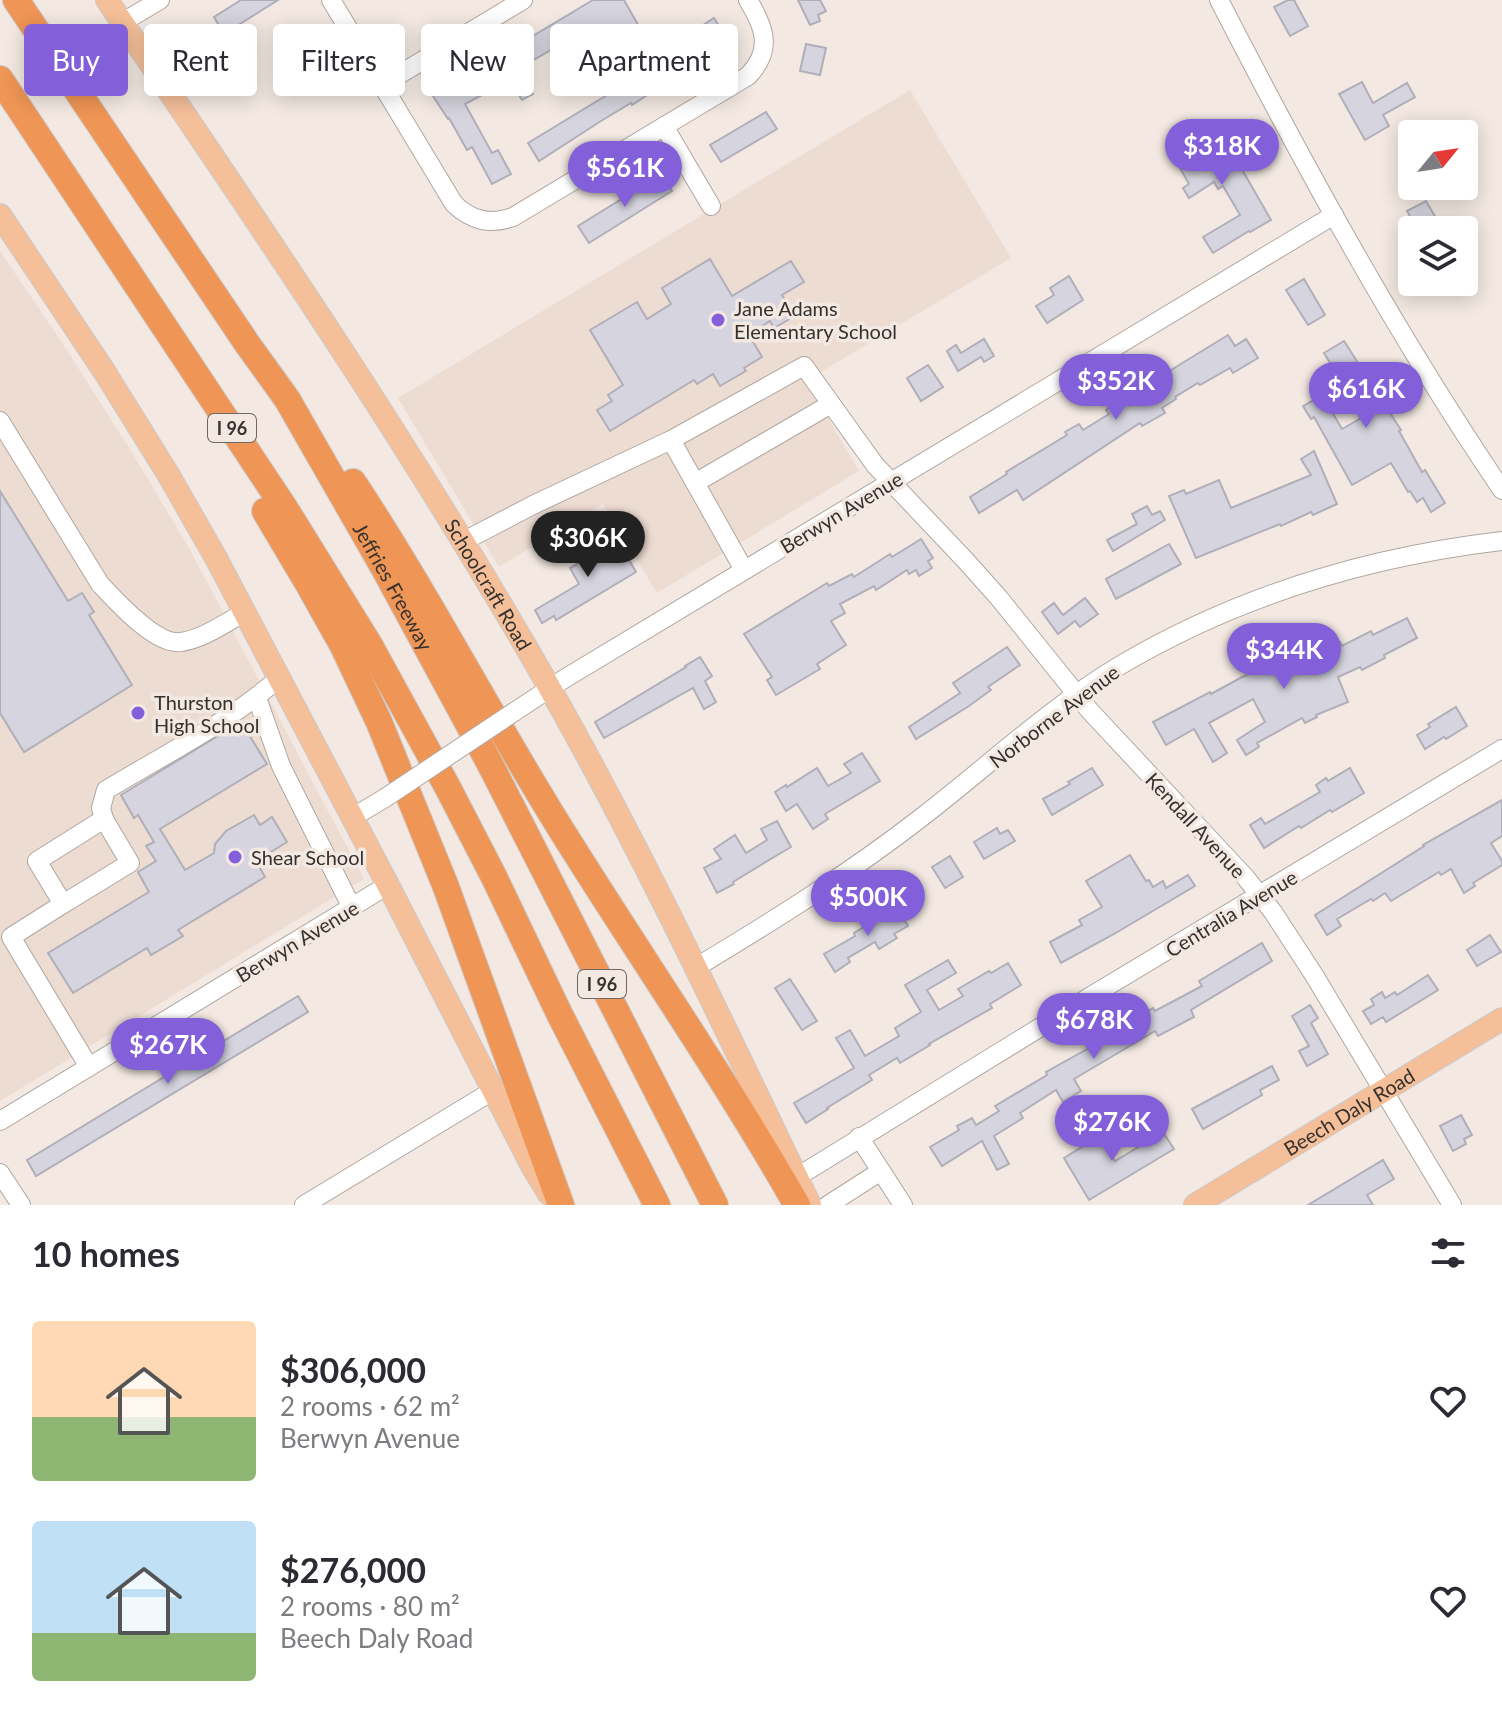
<!DOCTYPE html>
<html lang="en">
<head>
<meta charset="utf-8">
<style>
	:root { --surface:#fff; --page:#f7f7f7; --text:#2b2b33; --muted:#7c7c81; --accent:#8360da }
	body { margin:0; font-family:Lato,sans-serif; background:var(--page); color:var(--text); height:100vh; display:flex; flex-direction:column; font-size:30px; white-space:nowrap }
	* { box-sizing:border-box; margin:0 }
	p { font-size:26px; color:var(--muted) }
	.icon { flex:none; width:44px; height:44px; fill:none; stroke:currentColor; stroke-width:2; stroke-linecap:round; stroke-linejoin:round }
	.map { position:relative; height:1205px; overflow:hidden }
	.sheet { display:flex; flex-direction:column; background:var(--surface); flex:1 }
	.sheet>* { flex:none }
	.banner { position:absolute; left:24px; top:24px; width:800px; height:72px; display:flex; gap:16px }
	.needle { width:52px; rotate:60deg }
	.tools { position:absolute; left:1398px; top:120px; display:grid; gap:16px }
	.tools a { display:grid; place-items:center; width:80px; height:80px; border-radius:8px; background:var(--surface); box-shadow:0 4px 20px #0003; font-size:40px }
	.price { position:absolute; translate:-50% -68px; padding:0 18px; border-radius:28px; background:var(--accent); color:#fff; font-size:26px; line-height:52px; filter:drop-shadow(0 2px 4px #0008) }
	.price::after { content:''; position:absolute; left:50%; top:48px; width:24px; height:18px; margin-left:-12px; background:inherit; clip-path:polygon(0 0,100% 0,50% 100%) }
	.price.active { background:#222; color:#fff }
	ul { padding:0; list-style:none }
	li { display:flex; align-items:center; gap:24px; height:200px; padding:0 32px }
	li span { display:grid; place-items:center; flex:none; width:224px; height:160px; border-radius:8px; color:#555 }
	li>.icon { margin-inline-start:auto }
	span .icon { width:96px; height:96px; fill:#fffc; stroke-width:1 }
	li b { font-size:34px }
	h2 { display:flex; justify-content:space-between; align-items:center; height:96px; padding:0 32px; font-size:34px }
	.chip { padding:0 28px; border-radius:8px; background:var(--surface); box-shadow:0 4px 20px #0003; font-size:28px; line-height:72px }
	.chip.active { background:var(--accent); color:#fff }
	.map>svg:first-child { display:block }
	.built { fill:#eddcd2 }
	.building { fill:#d6d5df; stroke:#b0afb9; stroke-width:2; fill-rule:evenodd }
	.lines { fill:none; stroke-linecap:round; stroke-linejoin:round }
	.minor-casing { stroke:#b0a6a0; stroke-width:20 }
	.major-casing { stroke:#cac9c9; stroke-width:24 }
	.highway-casing { stroke:#cac9c9; stroke-width:28 }
	.minor { stroke:#fff; stroke-width:18 }
	.major { stroke:#f5bf99; stroke-width:22 }
	.highway { stroke:#ef9555; stroke-width:26 }
	.minor-bridge-casing { stroke:#b0a6a0; stroke-width:20; stroke-linecap:butt }
	.minor-bridge { stroke:#fff; stroke-width:18 }
	.poi-dot { fill:#8360da; stroke:#f3e9e2; stroke-width:3 }
	.labels { text-anchor:middle; dominant-baseline:central; stroke-width:7; stroke-linejoin:round; paint-order:stroke }
	.shield { fill:#f3e9e2; stroke:#6e6864; stroke-width:2 }
	.shield-label { font-size:18px; font-weight:bold; fill:#35312e }
	.poi-label { font-size:20px; fill:#35312e; stroke:#f3e9e2; text-anchor:start }
	.street-label { font-size:20px; fill:#35312e; stroke:#f3e9e2 }
</style>
</head>
<body>
<div class="map">
<svg width="1502" height="1205" viewBox="0 0 1502 1205">
	<rect width="100%" height="100%" fill="#f3e9e2"/>
	<g class="built">
		<path d="M910,90l101,168 -205,123 53,90 -202,122 -54,-89 -104,63 -101,-169z"/>
		<path d="M0,251l63,93 68,107 58,97 175,331 -364,222z"/>
	</g>
	<g class="building">
		<path d="M241,0h37l-54,34 -10,-17z"/>
		<path d="M593,0h31l17,30 -58,35 -15,-25 -48,28 13,26 -11,6 -15,-24 -24,13 3,4 -21,11 27,49 6,-3 13,24 -19,10 -20,-37 -5,3 -18,-32 -1,1 -15,-23 19,-12 3,6 33,-19 -4,-8 22,-11z"/>
		<path d="M798,0h22l6,11 -8,4 2,6 -10,4z"/>
		<path d="M1288,0h6l14,26 -18,10 -16,-29z"/>
		<path d="M714,18l15,24 -18,11 -14,-24z"/>
		<path d="M806,44l20,4 -6,27 -20,-4z"/>
		<path d="M678,52l10,18 -34,18 1,2 -23,15 -1,-2 -30,18 -62,40 -11,-18z"/>
		<path d="M1362,82l11,21 34,-20 8,14 -32,18 6,11 -24,14 -26,-46z"/>
		<path d="M766,112l11,17 -56,33 -11,-17z"/>
		<path d="M1220,131l51,89 -21,12 -1,-1 -36,22 -10,-16 37,-22 -17,-29 -5,3 -4,-7 -25,16 -6,-10 6,-4 -17,-30 15,-9 3,4z"/>
		<path d="M662,174l10,17 -83,52 -11,-17z"/>
		<path d="M1426,201l17,29h-25l-11,-19z"/>
		<path d="M710,259l22,37 59,-35 13,21 -22,13 13,21 -21,12 -4,-7 -21,14 13,22 -18,11 2,3 -26,15 -7,-12 -16,10 -3,-4 -84,51 -13,-21 15,-9 -4,-6 15,-10 -33,-55 47,-28 10,17 24,-15 -9,-16z"/>
		<path d="M1069,276l14,24 -36,23 -11,-17 18,-11 -4,-7z"/>
		<path d="M1304,279l21,36 -17,10 -22,-35z"/>
		<path d="M1228,335l7,11 11,-7 12,19 -25,15 -3,-5 -30,17 -2,-2 -23,14 1,2 -14,9 3,5 -23,13 -2,-3 -117,77 -6,-10 -38,23 -9,-16 37,-23 -1,-2 61,-37 -2,-3 14,-8 4,6 26,-16 -3,-4z"/>
		<path d="M984,339l10,17 -10,6 -3,-5 -23,14 -11,-20 9,-6 5,8z"/>
		<path d="M1344,341l57,89 -2,1 23,41 3,-2 20,33 -14,9 -8,-14 -6,4 -7,-11 -2,1 -17,-29 -39,22 -38,-68 -3,2 -8,-13 40,-22 -19,-31zM1350,395l13,22 -21,12 -13,-22z"/>
		<path d="M928,365l15,22 -22,14 -14,-23z"/>
		<path d="M1314,451l23,53 -24,11 -2,-3 -30,14 -1,-2 -84,34 -27,-62 15,-6 2,4 33,-14 12,28 80,-33 -10,-16z"/>
		<path d="M0,491l68,110 14,-8 12,19 -5,3 43,70 -108,67 -24,-39z"/>
		<path d="M1147,506l5,9 8,-4 5,9 -52,31 -6,-11 30,-16 -5,-10z"/>
		<path d="M584,533l16,28 22,-13 14,24 -80,48 -2,-4 -12,7 -7,-13 44,-26 -9,-16 11,-6 -12,-19z"/>
		<path d="M921,539l12,19 -5,3 4,7 -13,8 -3,-6 -7,4 -2,-4 -31,20 -2,-4 -34,18 5,9 -14,8 15,24 -29,19 3,5 -44,26 -9,-15 5,-3 -28,-43 83,-51 2,3 23,-12 2,3 36,-23 2,3z"/>
		<path d="M1169,544l12,20 -65,35 -10,-20z"/>
		<path d="M1085,598l13,16 -18,13 -5,-6 -17,13 -16,-22 12,-9 9,12z"/>
		<path d="M1407,618l10,20 -33,17 1,3 -23,12 -2,-3 -22,10 10,25 -32,13 1,2 -12,6 -3,-5 -45,25 2,4 -13,8 -9,-15 28,-18 -12,-23 -44,24 18,30 -14,9 -19,-33 -28,16 -13,-23 57,-30 1,2 31,-17 32,-13 1,2 32,-14 2,3 31,-13 2,4 29,-15 2,4z"/>
		<path d="M1007,647l13,18 -32,22 3,3 -22,16 -53,33 -7,-12 51,-34 -7,-10z"/>
		<path d="M700,657l12,19 -7,5 11,21 -12,7 -11,-21 -89,50 -9,-16 91,-55 -1,-1z"/>
		<path d="M1456,707l11,19 -21,13 -2,-2 -19,12 -8,-14 13,-8 -2,-3z"/>
		<path d="M241,722l26,42 -107,65 25,41 29,-17 1,-9 11,-13 28,-16 6,10 12,-8 15,25 -31,19 9,16 -87,53 5,6 -32,19 -4,-7 -74,45 -25,-40 101,-61 -11,-20 18,-11 -10,-15 8,-4 -16,-27 -4,3 -13,-23z"/>
		<path d="M862,753l18,28 -55,33 3,5 -15,10 -16,-25 -11,7 -11,-19 11,-7 1,2 30,-19 11,18 23,-13 -7,-9z"/>
		<path d="M1092,768l11,17 -51,30 -9,-16 27,-15 -2,-2z"/>
		<path d="M1350,768l14,25 -32,19 -2,-2 -29,18 -2,-2 -35,22 -14,-23 11,-7 4,6 55,-32 -4,-7 10,-7 2,3z"/>
		<path d="M1502,800v36l-11,7 11,18v4l-29,18 2,3 -11,7 -13,-24 -10,6 -2,-3 -48,29 -6,-8 -12,8 -2,-2 -34,20 4,7 -14,9 -12,-20 109,-69 -1,-1z"/>
		<path d="M777,821l14,26 -22,13 -36,22 1,2 -17,9 -13,-25 17,-9 -7,-10 21,-14 11,18 21,-13 -6,-11z"/>
		<path d="M997,828l3,6 8,-4 7,11 -31,18 -10,-17z"/>
		<path d="M1130,855l16,26 3,-1 4,7 10,-6 3,7 22,-13 7,11 -81,48 -53,29 -11,-21 32,-17 -3,-5 23,-13 -16,-26z"/>
		<path d="M950,856l13,21 -18,11 -13,-21z"/>
		<path d="M897,907l11,19 -14,8 3,4 -18,11 -4,-7 -27,16 2,4 -15,10 -11,-18 31,-18 -1,-3z"/>
		<path d="M1490,935l11,17 -24,14 -10,-16z"/>
		<path d="M1262,943l10,18 -81,49 3,7 -36,19 -3,-5 -81,48 7,12 -18,11 -7,-12 -36,23 3,5 -29,18 15,28 -12,6 -15,-29 -40,25 -12,-19 29,-17 -2,-4 15,-8 4,7 23,-14 -4,-5 52,-31 -1,-3 61,-34 46,-30 2,3 47,-25 -3,-5z"/>
		<path d="M948,960l8,13 -29,17 12,20 24,-14 -5,-7 31,-18 2,2 17,-10 13,22 -31,19 2,4 -63,36 1,1 -30,18 -3,-5 -28,17 3,5 -45,28 1,1 -22,14 -12,-20 60,-35 -18,-30 14,-8 15,26 34,-20 -4,-8 26,-16 -16,-27z"/>
		<path d="M1428,975l10,15 -52,32 -3,-5 -12,7 -8,-13 11,-6 -3,-6 11,-7 3,6 10,-6 2,3z"/>
		<path d="M790,979l27,42 -15,9 -27,-42z"/>
		<path d="M298,996l10,16 -272,164 -9,-16z"/>
		<path d="M1310,1005l8,13 -7,5 17,31 -21,12 -8,-15 10,-5 -17,-30z"/>
		<path d="M1272,1066l7,14 -19,10 2,5 -59,34 -11,-20z"/>
		<path d="M1461,1115l11,20 -8,4 2,5 -13,7 -13,-25z"/>
		<path d="M1163,1132l11,17 -85,51 -25,-42 21,-13 -1,-2 15,-9 16,27z"/>
		<path d="M1383,1160l11,19 -27,16 6,10h-65z"/>
	</g>
	<g class="lines">
		<g class="minor-casing">
			<g id="minor">
				<path d="M331,0l123,204c18,17 36,21 59,13l235,-141c25,-26 17,-48 0,-76"/>
				<path d="M1219,0c86,167 177,334 283,490"/>
				<path d="M123,22l37,-22"/>
				<path d="M382,85l141,-85"/>
				<path d="M664,126l47,80"/>
				<path d="M0,421l100,163c16,17 56,62 81,58 22,-3 44,-19 64,-30"/>
				<path d="M695,483l136,-79"/>
				<path d="M464,541l69,-36 138,-65"/>
				<path d="M744,570l-73,-130 133,-74 71,99 91,96 33,37 91,113 156,167 27,34 41,63 138,230"/>
				<path d="M257,698l24,68 71,142"/>
				<path d="M514,712l50,-33 770,-464"/>
				<path d="M353,817l32,-19"/>
				<path d="M63,904l67,-41 -26,-44"/>
				<path d="M695,968c78,-47 155,-95 227,-151 65,-50 126,-108 197,-151 118,-70 247,-109 383,-125"/>
				<path d="M89,1067l-78,-130 52,-33 -26,-43 67,-42 -3,-11 5,-18c58,-35 122,-67 173,-112"/>
				<path d="M0,1121l388,-236"/>
				<path d="M859,1137l44,68"/>
				<path d="M0,1173l21,32"/>
				<path d="M797,1177l294,-181 411,-247"/>
				<path d="M304,1205l190,-115"/>
				<path d="M828,1205l53,-34"/>
			</g>
		</g>
		<g class="major-casing">
			<g id="major">
				<path id="s1" d="M107,0c153,225 306,449 441,685 96,169 178,345 262,520"/>
				<path d="M0,215l104,156 64,103 48,84 172,327 144,281 17,28"/>
				<path id="s2" d="M1195,1205l307,-186"/>
			</g>
		</g>
		<g class="highway-casing">
			<g id="highway">
				<path id="s3" d="M16,0l232,345 39,54 98,171 105,194 225,441"/>
				<path d="M0,79l286,431 83,134 79,144 46,89 66,138 97,190"/>
				<path d="M353,482c75,113 137,234 209,349 78,125 162,246 235,374"/>
				<path d="M265,511l41,69 37,66 36,76 67,165 115,318"/>
			</g>
		</g>
		<use href="#minor" class="minor"/>
		<use href="#major" class="major"/>
		<use href="#highway" class="highway"/>
		<g class="minor-bridge-casing">
			<path id="minor-bridge" d="M385,798l129,-86"/>
		</g>
		<use href="#minor-bridge" class="minor-bridge"/>
	</g>
	<g class="poi-dot">
		<circle cx="718" cy="320" r="8"/>
		<circle cx="138" cy="713" r="8"/>
		<circle cx="235" cy="857" r="8"/>
	</g>
	<g class="labels">
		<g class="shield">
			<rect x="208" y="414" width="48" height="28" rx="6"/>
			<rect x="578" y="970" width="48" height="28" rx="6"/>
		</g>
		<g class="shield-label">
			<text x="232" y="428">I 96</text>
			<text x="602" y="984">I 96</text>
		</g>
		<g class="poi-label">
			<text x="734" y="308">Jane Adams<tspan x="734" dy="23">Elementary School</tspan></text>
			<text x="154" y="702">Thurston<tspan x="154" dy="23">High School</tspan></text>
			<text x="251" y="857">Shear School</text>
		</g>
		<g class="street-label">
			<text transform="translate(841 512) rotate(-31)">Berwyn Avenue</text>
			<text stroke="none"><textPath href="#s1" startOffset="698">Schoolcraft Road</textPath></text>
			<text stroke="none"><textPath href="#s3" startOffset="698">Jeffries Freeway</textPath></text>
			<text transform="translate(1054 716) rotate(-37)">Norborne Avenue</text>
			<text transform="translate(1196 825) rotate(47)">Kendall Avenue</text>
			<text transform="translate(1231 913) rotate(-31)">Centralia Avenue</text>
			<text transform="translate(297 941) rotate(-31)">Berwyn Avenue</text>
			<text stroke="none"><textPath href="#s2" startOffset="180">Beech Daly Road</textPath></text>
		</g>
	</g>
</svg>
<div class="tools">
<a><svg class="needle" viewBox="-14 -14 28 28"><path d="M0-13l5 13h-10z" fill="#e53935"/><path d="M0 13l5-13h-10z" fill="#7c7c81"/></svg></a>
<a><svg class="icon" aria-label="layers" viewBox="0 0 24 24"><path d="M12 4l9 5-9 5-9-5zM3 14l9 5 9-5"/></svg></a>
</div>
<b class="price" style="left:1222px;top:187px">$318K</b>
<b class="price" style="left:625px;top:209px">$561K</b>
<b class="price" style="left:1116px;top:422px">$352K</b>
<b class="price" style="left:1366px;top:430px">$616K</b>
<b class="price active" style="left:588px;top:579px">$306K</b>
<b class="price" style="left:1284px;top:691px">$344K</b>
<b class="price" style="left:868px;top:938px">$500K</b>
<b class="price" style="left:1094px;top:1061px">$678K</b>
<b class="price" style="left:168px;top:1086px">$267K</b>
<b class="price" style="left:1112px;top:1163px">$276K</b>
<div class="banner">
<a class="chip active">Buy</a>
<a class="chip">Rent</a>
<a class="chip">Filters</a>
<a class="chip">New</a>
<a class="chip">Apartment</a>
</div>
</div>
<section class="sheet">
<h2>10 homes<svg class="icon" aria-label="filters" viewBox="0 0 24 24"><path d="M4 7h16M4 17h16"/><circle cx="9" cy="7" r="2"/><circle cx="15" cy="17" r="2"/></svg></h2>
<ul>
<li><span style="background:linear-gradient(#ffd9b3 60%,#8fb573 0)"><svg class="icon" aria-label="home" viewBox="0 0 24 24"><path d="M3 11l9-7 9 7M6 9v11h12V9"/></svg></span><div><b>$306,000</b><p>2 rooms · 62 m²</p><p>Berwyn Avenue</p></div><svg class="icon" aria-label="heart" viewBox="0 0 24 24"><path d="M12 20l-8-8c-3-5 5-10 8-4 3-6 11-1 8 4z"/></svg></li>
<li><span style="background:linear-gradient(#bfe0f5 70%,#8fb573 0)"><svg class="icon" aria-label="home" viewBox="0 0 24 24"><path d="M3 11l9-7 9 7M6 9v11h12V9"/></svg></span><div><b>$276,000</b><p>2 rooms · 80 m²</p><p>Beech Daly Road</p></div><svg class="icon" aria-label="heart" viewBox="0 0 24 24"><path d="M12 20l-8-8c-3-5 5-10 8-4 3-6 11-1 8 4z"/></svg></li>
</ul>
</section>
</body>
</html>
